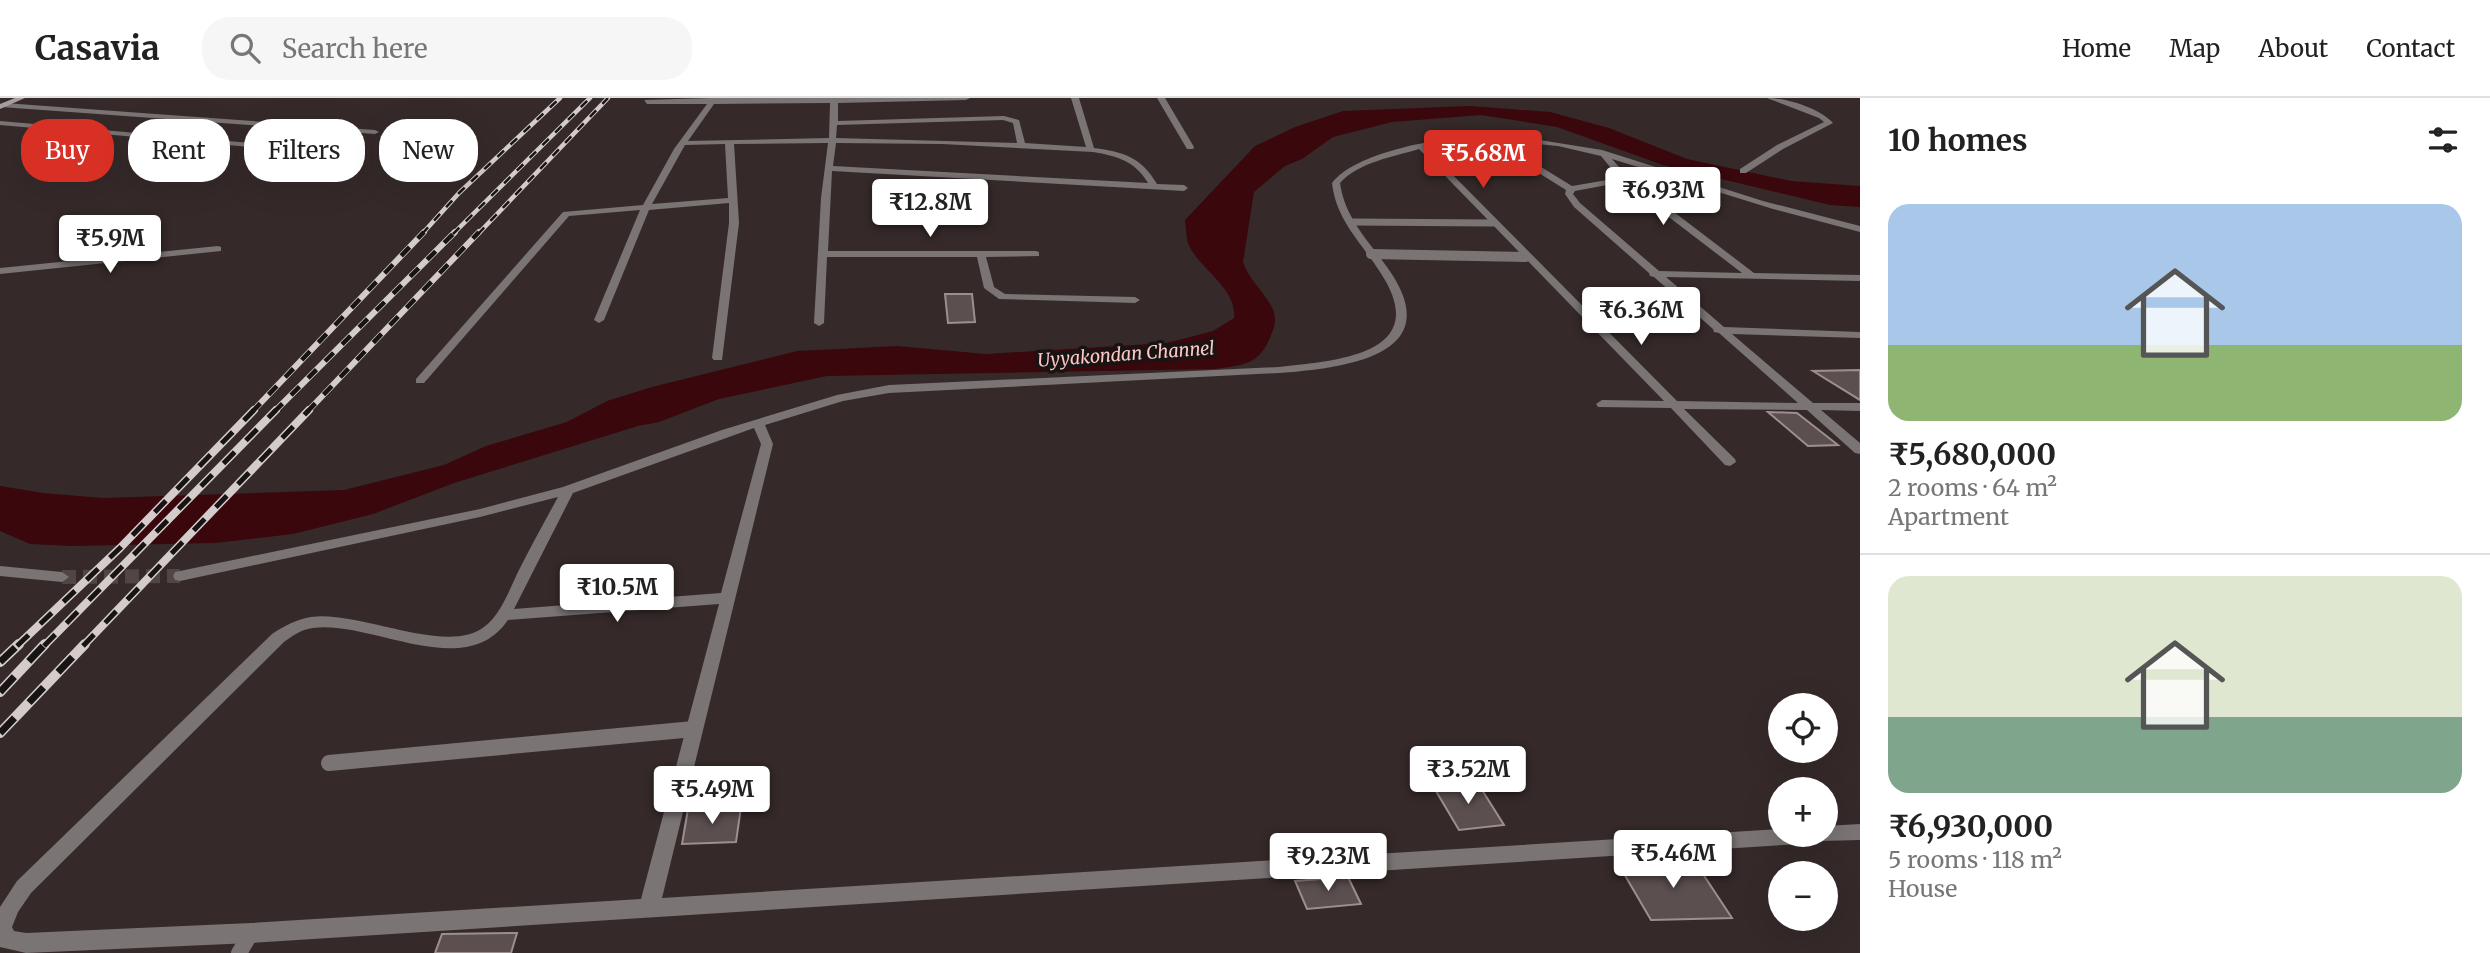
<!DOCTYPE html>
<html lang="en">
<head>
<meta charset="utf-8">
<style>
	:root { --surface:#fff; --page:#f6f6f6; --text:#222; --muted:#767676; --line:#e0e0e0; --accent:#d93025 }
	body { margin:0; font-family:Merriweather,serif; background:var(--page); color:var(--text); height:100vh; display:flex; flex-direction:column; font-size:26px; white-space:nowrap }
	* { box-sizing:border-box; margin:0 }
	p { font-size:23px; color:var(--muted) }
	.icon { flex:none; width:38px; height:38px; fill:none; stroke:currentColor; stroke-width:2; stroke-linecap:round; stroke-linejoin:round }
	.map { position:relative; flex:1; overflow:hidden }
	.details { display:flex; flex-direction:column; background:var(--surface); width:630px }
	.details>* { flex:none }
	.guide { position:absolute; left:21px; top:21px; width:665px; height:63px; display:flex; gap:14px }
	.buttons { position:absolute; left:1768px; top:595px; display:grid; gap:14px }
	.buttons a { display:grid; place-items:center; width:70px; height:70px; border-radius:50%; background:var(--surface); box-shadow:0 7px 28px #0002; font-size:35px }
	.price { position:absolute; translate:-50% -60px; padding:0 16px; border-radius:7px; background:#fff; color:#222; font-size:23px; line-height:46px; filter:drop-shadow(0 2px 4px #0008) }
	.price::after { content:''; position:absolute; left:50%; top:42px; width:21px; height:16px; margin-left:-10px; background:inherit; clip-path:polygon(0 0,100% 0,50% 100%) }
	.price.on { background:var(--accent); color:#fff }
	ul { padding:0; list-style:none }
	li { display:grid; align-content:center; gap:14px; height:371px; padding:0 28px }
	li+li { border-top:2px solid var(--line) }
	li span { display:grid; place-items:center; height:217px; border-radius:21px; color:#555 }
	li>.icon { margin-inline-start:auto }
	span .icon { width:126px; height:126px; fill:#fffc; stroke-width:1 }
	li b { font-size:30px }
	h2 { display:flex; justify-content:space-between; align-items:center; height:84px; padding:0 28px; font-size:30px }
	.pill { padding:0 24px; border-radius:28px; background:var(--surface); box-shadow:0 7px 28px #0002; font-size:24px; line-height:63px }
	.pill.on { background:var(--accent); color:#fff }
	header { display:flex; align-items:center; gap:42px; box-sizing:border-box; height:98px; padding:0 35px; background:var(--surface); border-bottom:2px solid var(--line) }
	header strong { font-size:33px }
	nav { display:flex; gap:38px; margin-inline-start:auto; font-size:24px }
	.search { width:490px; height:63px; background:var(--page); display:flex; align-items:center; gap:18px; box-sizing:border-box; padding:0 24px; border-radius:28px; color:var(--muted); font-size:26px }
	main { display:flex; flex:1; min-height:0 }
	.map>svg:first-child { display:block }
	.water { fill:#39070c }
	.building { fill:#5c4f4f; stroke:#9d8f8f; stroke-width:2 }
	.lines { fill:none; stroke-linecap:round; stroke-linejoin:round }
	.street-tunnel { stroke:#514645; stroke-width:14; stroke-dasharray:14 7; stroke-linecap:butt }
	.lane-far2 { stroke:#7a7474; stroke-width:7 }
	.lane-far1 { stroke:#7a7474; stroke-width:10 }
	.lane { stroke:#7a7474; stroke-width:16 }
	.street { fill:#7a7474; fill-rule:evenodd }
	.secondary { fill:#a69d9c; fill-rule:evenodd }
	.rail-far3-casing { stroke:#d3cccb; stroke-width:4.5 }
	.rail-far2-casing { stroke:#d3cccb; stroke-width:6 }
	.rail-far1-casing { stroke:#d3cccb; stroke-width:8 }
	.rail-casing { stroke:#d3cccb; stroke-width:10 }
	.rail-far3 { stroke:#191414; stroke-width:2.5; stroke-dasharray:9; stroke-linecap:butt }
	.rail-far2 { stroke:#191414; stroke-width:4.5; stroke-dasharray:12; stroke-linecap:butt }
	.rail-far1 { stroke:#191414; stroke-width:5; stroke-dasharray:16; stroke-linecap:butt }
	.rail { stroke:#191414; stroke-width:7; stroke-dasharray:21; stroke-linecap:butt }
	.labels { text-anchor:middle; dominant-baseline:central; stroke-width:7; stroke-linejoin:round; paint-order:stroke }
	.far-water-label { font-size:18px; font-style:italic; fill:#fec7c5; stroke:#191414 }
</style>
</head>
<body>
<header>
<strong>Casavia</strong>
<div class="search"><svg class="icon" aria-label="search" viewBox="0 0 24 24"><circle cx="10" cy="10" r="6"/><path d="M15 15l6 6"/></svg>Search here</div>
<nav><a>Home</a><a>Map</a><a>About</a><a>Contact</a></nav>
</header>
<main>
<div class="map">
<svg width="1860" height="855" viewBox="0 0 1860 855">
	<rect width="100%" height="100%" fill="#352a29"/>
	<path class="water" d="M1470,8l80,6 59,16 78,31 104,22 69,5v21l-30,-2 -167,-40 -106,-38 -76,-12 -89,7 -59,15 -31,22 -17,7 -31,26 -11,70c6,17 18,27 27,42 7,11 6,20 1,31 -12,31 -26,29 -56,34l-388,7 -108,23 -60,23 -21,4 -184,57 -81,31 -80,20 -78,9 -143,3 -42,-2 -30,-13v-45l43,7 60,5 241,-8 100,-25 42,-19 81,-24 40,-21 45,-14 145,-36 100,-5 89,8 181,-11 46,-12 21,-13c3,-31 -36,-49 -46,-75 -2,-7 -2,-16 -3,-23l70,-74 40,-19 48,-16z"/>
	<g class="building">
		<path d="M945,196h27l3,28 -27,1z"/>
		<path d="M1860,272v30l-47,-29z"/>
		<path d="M1768,314l29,1 41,32 -30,1z"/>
		<path d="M1477,684l27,43 -45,5 -26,-44z"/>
		<path d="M741,709l-5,35 -54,2 6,-35z"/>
		<path d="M1693,761l39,59 -81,2 -35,-60z"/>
		<path d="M1348,779l13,27 -54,5 -12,-28z"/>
		<path d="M517,835l-6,20h-76l7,-19z"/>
	</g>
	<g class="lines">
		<path class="street-tunnel" d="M62,479l118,-1"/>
		<path class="lane-far2" d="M1350,124l144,1"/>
		<path class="lane-far1" d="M1371,156l155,3"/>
		<g class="lane">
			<path d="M329,665l365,-34"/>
			<path d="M239,855l12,-20"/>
		</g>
		<g class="street">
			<path d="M711,0h259l-4,2 -128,3v18l166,-5 15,4 6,23 61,4 -15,-49h8l15,50c30,4 47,9 63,36l27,1 4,3 -4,3 -352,-20 -4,80h208l3,1v4l-53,1 8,30 11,7 130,3 5,3 -5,3 -136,-4 -15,-11 -7,-31h-150l-3,66 -5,3 -5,-3 7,-125 7,-55 -94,1 5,79 -17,137h-8l-2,-2 17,-135v-20l-80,7 -45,110 -5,3 -5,-3 46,-110 -71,6 -145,167h-8v-4l147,-167 80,-7 31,-56 33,-45h-60l-3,-4zM830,5l-1,35 -141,3 26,-37zM1003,22l10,3 4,20 -181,-5 1,-13zM836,45l106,1 151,8c24,4 42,9 55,31l-315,-17zM725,46l3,54 -76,6 33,-59z"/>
			<path d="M1157,0h8l29,49 -1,2h-6z"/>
			<path d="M1767,0c20,0 52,10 66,25l-50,26 -37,24h-6v-4l37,-24 47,-23 -5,-4z"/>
			<path d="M4,5l371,27 4,2 -4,2 -374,-27z"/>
			<path d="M0,23l341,30 4,2 -4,2 -341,-30z"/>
			<path d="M1472,37l43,1 87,14 161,51 97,25v6l-87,-23 -161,-50 16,18 126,96 106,2v6l-194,-4 58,50 136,5v6l-128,-4 81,69h47v8l-39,-1 39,33v11l-5,-1 -48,-43 -123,-1 51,50 1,3 -6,4 -5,-1 -54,-57 -73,-1 -2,-3 6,-4 62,1 -245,-252c-26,8 -60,13 -79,34 5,35 27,56 47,84 65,90 -46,101 -108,106l-390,20 -46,8 -78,24 8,19 -111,454 1118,-69v6h45v-9l35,-2v16l-39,1 -7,2 -1563,100 -225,10 -26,-6v-40l17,-26 255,-247c12,-8 25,-15 39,-17 48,-7 135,39 173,10 18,-13 26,-40 36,-59 12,-24 25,-47 38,-71l-78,20 -300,64 -5,-1 -2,-4 2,-4 305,-63 83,-22 159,-57 115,-35 52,-10 390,-18c56,-6 156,-12 101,-95 -19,-30 -44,-52 -48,-89 24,-31 102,-43 140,-48zM1472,42h14l80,50 -1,4 9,13 75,66 1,3 4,1 59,52 1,3 5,1 79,70 -121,-2 -252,-254zM1497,42l61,6 43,10 18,22 -47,8zM1623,84l119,91 -83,-2 -79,-68 -7,-9 2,-3zM754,330l7,16 -40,149 -207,16 59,-116zM719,506l-78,295 -390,24 -225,10 -12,-2 -2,-4 6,-15 13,-19 253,-251c8,-6 18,-13 29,-14 59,-8 152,55 195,-8z"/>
			<path d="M218,148l3,1v4l-221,23v-6z"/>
			<path d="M0,468l62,6 7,5 -7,5 -62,-6z"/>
		</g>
		<path class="secondary" d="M15,0h10l-25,11v-5z"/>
		<g class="rail-far3-casing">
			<g id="rail-far3">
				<path d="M422,136l37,-41 101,-95"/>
				<path d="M453,136l137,-136"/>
				<path d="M478,136l130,-136"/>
			</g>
		</g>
		<g class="rail-far2-casing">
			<g id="rail-far2">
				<path d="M252,314l172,-180"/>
				<path d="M274,314l181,-180"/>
				<path d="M307,314l172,-180"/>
			</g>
		</g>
		<g class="rail-far1-casing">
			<g id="rail-far1">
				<path d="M17,548l103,-98 134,-138"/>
				<path d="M44,548l232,-236"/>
				<path d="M83,548l226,-236"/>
			</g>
		</g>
		<g class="rail-casing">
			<g id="rail">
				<path d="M0,564l19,-18"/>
				<path d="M0,594l45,-48"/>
				<path d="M0,635l85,-89"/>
			</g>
		</g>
		<use href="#rail-far3" class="rail-far3"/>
		<use href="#rail-far2" class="rail-far2"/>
		<use href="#rail-far1" class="rail-far1"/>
		<use href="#rail" class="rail"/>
	</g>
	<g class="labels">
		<g class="far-water-label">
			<text transform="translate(1126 256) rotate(-4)">Uyyakondan Channel</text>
		</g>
	</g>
</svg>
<div class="buttons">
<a><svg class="icon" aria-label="locate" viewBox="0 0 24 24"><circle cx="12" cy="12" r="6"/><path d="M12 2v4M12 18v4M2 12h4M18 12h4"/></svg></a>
<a>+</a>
<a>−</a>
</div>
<b class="price on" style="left:1483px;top:92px">₹5.68M</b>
<b class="price" style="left:1663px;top:129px">₹6.93M</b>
<b class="price" style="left:930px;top:141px">₹12.8M</b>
<b class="price" style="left:110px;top:177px">₹5.9M</b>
<b class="price" style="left:1641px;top:249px">₹6.36M</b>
<b class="price" style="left:617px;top:526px">₹10.5M</b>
<b class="price" style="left:1468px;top:708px">₹3.52M</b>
<b class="price" style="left:712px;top:728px">₹5.49M</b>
<b class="price" style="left:1673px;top:792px">₹5.46M</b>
<b class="price" style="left:1328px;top:795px">₹9.23M</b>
<div class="guide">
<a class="pill on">Buy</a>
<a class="pill">Rent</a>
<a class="pill">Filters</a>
<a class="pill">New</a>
</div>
</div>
<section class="details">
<h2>10 homes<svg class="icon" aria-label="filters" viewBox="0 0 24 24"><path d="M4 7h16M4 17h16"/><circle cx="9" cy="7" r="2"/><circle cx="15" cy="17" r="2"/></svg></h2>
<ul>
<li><span style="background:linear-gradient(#a9c7e8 65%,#8fb573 0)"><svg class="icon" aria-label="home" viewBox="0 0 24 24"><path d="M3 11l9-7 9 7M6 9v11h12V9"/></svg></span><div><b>₹5,680,000</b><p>2 rooms · 64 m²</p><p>Apartment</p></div></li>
<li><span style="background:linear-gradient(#dfe7d0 65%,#7fa58c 0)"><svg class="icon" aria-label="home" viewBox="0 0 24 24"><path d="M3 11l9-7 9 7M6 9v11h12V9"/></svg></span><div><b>₹6,930,000</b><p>5 rooms · 118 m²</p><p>House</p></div></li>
</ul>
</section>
</main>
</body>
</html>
